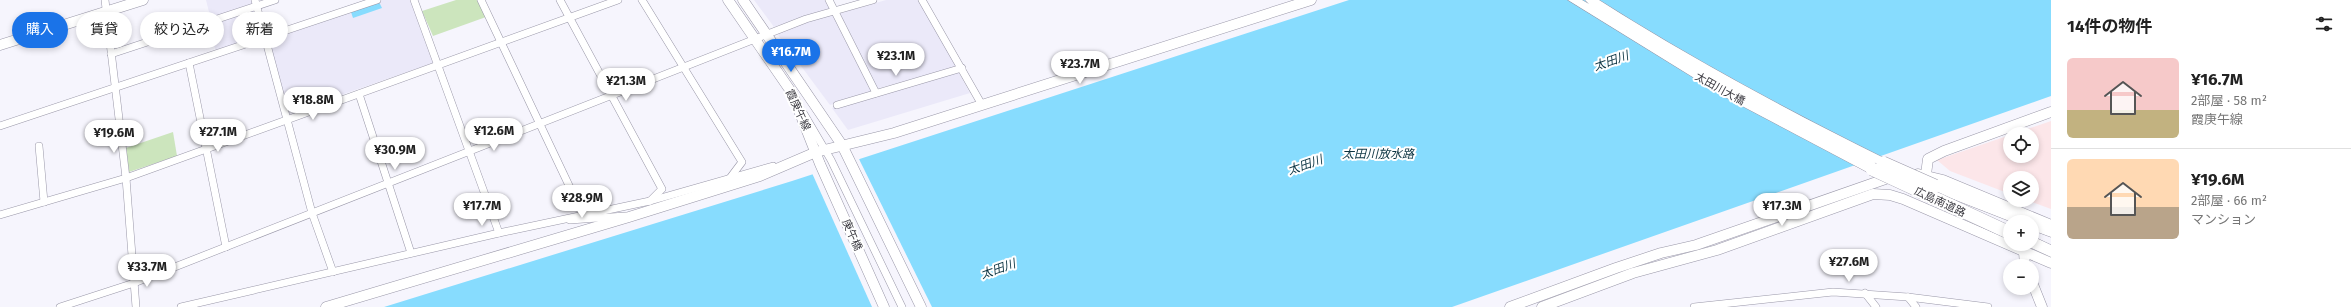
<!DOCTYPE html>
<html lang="ja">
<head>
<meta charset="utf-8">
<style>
	:root { --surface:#fff; --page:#f2f2f2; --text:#222; --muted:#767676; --line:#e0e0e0; --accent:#1a73e8 }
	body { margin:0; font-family:"Fira Sans","Noto Sans JP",sans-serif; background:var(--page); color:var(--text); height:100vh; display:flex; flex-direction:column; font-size:15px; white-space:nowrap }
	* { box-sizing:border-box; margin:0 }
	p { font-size:13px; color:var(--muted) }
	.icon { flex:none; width:22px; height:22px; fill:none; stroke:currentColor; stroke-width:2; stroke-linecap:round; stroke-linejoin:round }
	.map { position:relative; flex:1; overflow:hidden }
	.panel { display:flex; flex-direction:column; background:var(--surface); width:300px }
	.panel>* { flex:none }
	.top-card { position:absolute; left:12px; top:12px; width:380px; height:36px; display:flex; gap:8px }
	.tools { position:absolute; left:2003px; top:127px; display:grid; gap:8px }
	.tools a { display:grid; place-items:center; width:36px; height:36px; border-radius:50%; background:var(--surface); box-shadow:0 2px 6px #0003; font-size:20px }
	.price { position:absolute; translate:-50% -34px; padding:0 9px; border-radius:14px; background:#fff; color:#222; font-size:13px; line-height:26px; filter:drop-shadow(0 1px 2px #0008) }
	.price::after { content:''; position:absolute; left:50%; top:24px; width:12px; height:9px; margin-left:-6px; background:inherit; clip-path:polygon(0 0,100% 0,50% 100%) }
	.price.active { background:var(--accent); color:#fff }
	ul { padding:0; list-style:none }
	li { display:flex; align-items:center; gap:12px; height:100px; padding:0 16px }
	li+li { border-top:1px solid var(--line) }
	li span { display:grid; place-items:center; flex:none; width:112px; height:80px; border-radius:6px; color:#555 }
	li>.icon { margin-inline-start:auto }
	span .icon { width:48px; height:48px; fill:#fffc; stroke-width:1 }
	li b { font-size:17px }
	h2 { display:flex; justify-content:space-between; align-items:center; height:48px; padding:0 16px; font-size:17px }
	.chip { padding:0 14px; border-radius:18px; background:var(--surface); box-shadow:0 2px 6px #0003; font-size:14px; line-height:36px }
	.chip.active { background:var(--accent); color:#fff }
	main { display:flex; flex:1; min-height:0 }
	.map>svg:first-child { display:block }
	.built { fill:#ebe9f9 }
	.industrial { fill:#fce6e9 }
	.green { fill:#cce5bd }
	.water { fill:#87dcfe }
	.pier { fill:#f6f5fd }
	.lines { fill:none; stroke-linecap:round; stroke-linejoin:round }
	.street-casing { stroke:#9997a8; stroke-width:8 }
	.secondary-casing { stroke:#9997a8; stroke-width:11 }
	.highway-casing { stroke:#9997a8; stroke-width:1 }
	.street { stroke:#fff; stroke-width:7 }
	.secondary { stroke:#fff; stroke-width:10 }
	.highway { fill:#fff; fill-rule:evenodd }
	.highway-bridge-casing { stroke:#9997a8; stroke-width:14; stroke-linecap:butt }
	.highway-bridge { stroke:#fff; stroke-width:13 }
	.labels { text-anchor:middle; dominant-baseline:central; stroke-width:4; stroke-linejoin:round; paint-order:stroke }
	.street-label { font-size:11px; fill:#3b3a41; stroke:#fff }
	.water-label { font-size:12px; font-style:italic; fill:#0c3442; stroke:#fff }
</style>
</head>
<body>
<main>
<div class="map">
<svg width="2051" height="307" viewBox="0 0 2051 307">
	<rect width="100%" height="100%" fill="#f6f5fd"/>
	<g class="built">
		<path d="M206,0h47l1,5 -43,15z"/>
		<path d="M382,0h28l23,63 -144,50 -20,-73 4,-3z"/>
		<path d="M754,0h72l4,8 -56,19z"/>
		<path d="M886,0h32l38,65 -2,2 -78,22 -38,-75z"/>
		<path d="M255,10l7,27 -46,15 -7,-27z"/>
		<path d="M829,14l4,2 38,74 -2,3 -39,12 -52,-70 1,-2z"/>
		<path d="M955,71l4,2 11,20 -122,37 -16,-22z"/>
	</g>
	<path class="industrial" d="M2051,121v88l-24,-9h5v-22h-22v16l-60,-23 -13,-11 73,-25v21h22v-22h-19z"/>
	<g class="green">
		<path d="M456,0h22l8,17 -53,19 -11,-25z"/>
		<path d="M173,132l4,24 -48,16 -3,-24z"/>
	</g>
	<g class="water">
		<path d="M1349,0h702v96l-599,211h-1068l408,-126z"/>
		<path d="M379,2l3,6 -29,10 -2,-6z"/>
	</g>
	<path class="pier" d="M858,157l74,150h-60l-60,-134z"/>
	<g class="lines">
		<g class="street-casing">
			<g id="street">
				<path d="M105,0l21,178 10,129"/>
				<path d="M255,0l57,213 21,59"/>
				<path d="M414,0l85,233"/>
				<path d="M481,0l102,215"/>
				<path d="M560,0l102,189 -12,12"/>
				<path d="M642,0l100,162 -12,16"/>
				<path d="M829,0l47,93"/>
				<path d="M922,0l60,105"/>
				<path d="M111,54l164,-54"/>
				<path d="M189,63l37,184"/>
				<path d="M359,94l52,159"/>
				<path d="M837,105l125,-37"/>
				<path d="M804,114l27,46 71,147"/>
				<path d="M0,126l377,-126"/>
				<path d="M39,146l5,56"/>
				<path d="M0,215l126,-37 492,-178"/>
				<path d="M570,220l55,-4"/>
				<path d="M1865,293l11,14"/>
				<path d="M1908,297l8,10"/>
				<path d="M60,307l74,-24 672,-264 67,-19"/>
				<path d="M181,307l318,-74 151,-32 123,-35"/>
				<path d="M1694,307l139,-15 75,5 80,10"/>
			</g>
		</g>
		<g class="secondary-casing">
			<g id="secondary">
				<path d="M728,0l64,93 28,71 64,143"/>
				<path d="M743,0l99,145 79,162"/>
				<path d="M0,45l143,-45"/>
				<path d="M1918,174l25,6 108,45"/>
				<path d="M1925,182l3,-23 16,-8 107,-39"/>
				<path d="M2024,252l1,14"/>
				<path d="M2032,282l10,25"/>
				<path d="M326,307l303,-90 131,-41 56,-24 78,-19 417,-133"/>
				<path d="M1510,307l106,-39 45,-15 35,-8 198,-69"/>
				<path d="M1542,307l91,-34 84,-23 156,-56 17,1 13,4 148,64"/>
			</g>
		</g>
		<g class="highway-casing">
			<g id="highway">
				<path d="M1568,0h14l7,4 -4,-4h14c93,59 190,111 289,160l2,3 -2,3 -5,2 -6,-2 2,3 -2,3h-10l-142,-75z"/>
				<path d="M1935,181l116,45v11l-19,-7v-8h-20l-82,-32 -2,-4 2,-4z"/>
				<path d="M2032,236l19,9v12l-24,-11 -1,-2h6z"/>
			</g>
		</g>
		<use href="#street" class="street"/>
		<use href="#secondary" class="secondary"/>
		<use href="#highway" class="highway"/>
		<g class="highway-bridge-casing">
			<g id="highway-bridge">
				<path d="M1883,163l52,23"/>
				<path d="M1872,169l138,64"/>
			</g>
		</g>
		<use href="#highway-bridge" class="highway-bridge"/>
	</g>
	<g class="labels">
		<g class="street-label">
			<text transform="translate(1720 89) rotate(29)">太田川大橋</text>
			<text transform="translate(798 110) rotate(65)">霞庚午線</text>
			<text transform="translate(1940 202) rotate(25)">広島南道路</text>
			<text transform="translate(852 235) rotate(66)">庚午橋</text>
		</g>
		<g class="water-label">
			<text transform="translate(1611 61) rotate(-19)">太田川</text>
			<text x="1378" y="154">太田川放水路</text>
			<text transform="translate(1305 165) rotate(-19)">太田川</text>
			<text transform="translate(998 269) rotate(-19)">太田川</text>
		</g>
	</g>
</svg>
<div class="tools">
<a><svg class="icon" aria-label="locate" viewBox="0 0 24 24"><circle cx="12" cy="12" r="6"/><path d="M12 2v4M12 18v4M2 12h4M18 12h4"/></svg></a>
<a><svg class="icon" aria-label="layers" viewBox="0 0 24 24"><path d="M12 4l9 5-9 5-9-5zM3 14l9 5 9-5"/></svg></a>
<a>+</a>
<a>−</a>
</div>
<b class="price active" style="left:791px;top:73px">¥16.7M</b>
<b class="price" style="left:896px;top:77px">¥23.1M</b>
<b class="price" style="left:1080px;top:85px">¥23.7M</b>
<b class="price" style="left:626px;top:102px">¥21.3M</b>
<b class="price" style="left:313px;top:121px">¥18.8M</b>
<b class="price" style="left:494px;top:152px">¥12.6M</b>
<b class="price" style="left:218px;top:153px">¥27.1M</b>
<b class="price" style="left:114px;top:154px">¥19.6M</b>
<b class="price" style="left:395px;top:171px">¥30.9M</b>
<b class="price" style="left:582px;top:219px">¥28.9M</b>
<b class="price" style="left:482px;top:227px">¥17.7M</b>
<b class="price" style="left:1782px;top:227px">¥17.3M</b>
<b class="price" style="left:1849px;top:283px">¥27.6M</b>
<b class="price" style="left:147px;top:288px">¥33.7M</b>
<div class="top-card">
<a class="chip active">購入</a>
<a class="chip">賃貸</a>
<a class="chip">絞り込み</a>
<a class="chip">新着</a>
</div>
</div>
<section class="panel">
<h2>14件の物件<svg class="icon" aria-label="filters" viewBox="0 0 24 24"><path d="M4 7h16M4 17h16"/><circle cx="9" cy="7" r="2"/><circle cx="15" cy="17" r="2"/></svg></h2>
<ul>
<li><span style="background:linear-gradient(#f6c9c9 65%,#c2b280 0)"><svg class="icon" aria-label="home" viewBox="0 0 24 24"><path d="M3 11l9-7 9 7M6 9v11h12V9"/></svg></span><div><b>¥16.7M</b><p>2部屋 · 58 m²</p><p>霞庚午線</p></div></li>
<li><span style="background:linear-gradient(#ffd9b3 60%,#b9a48a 0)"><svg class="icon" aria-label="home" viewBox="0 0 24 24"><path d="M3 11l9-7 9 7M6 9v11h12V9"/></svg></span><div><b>¥19.6M</b><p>2部屋 · 66 m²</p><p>マンション</p></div></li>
</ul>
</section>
</main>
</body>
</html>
